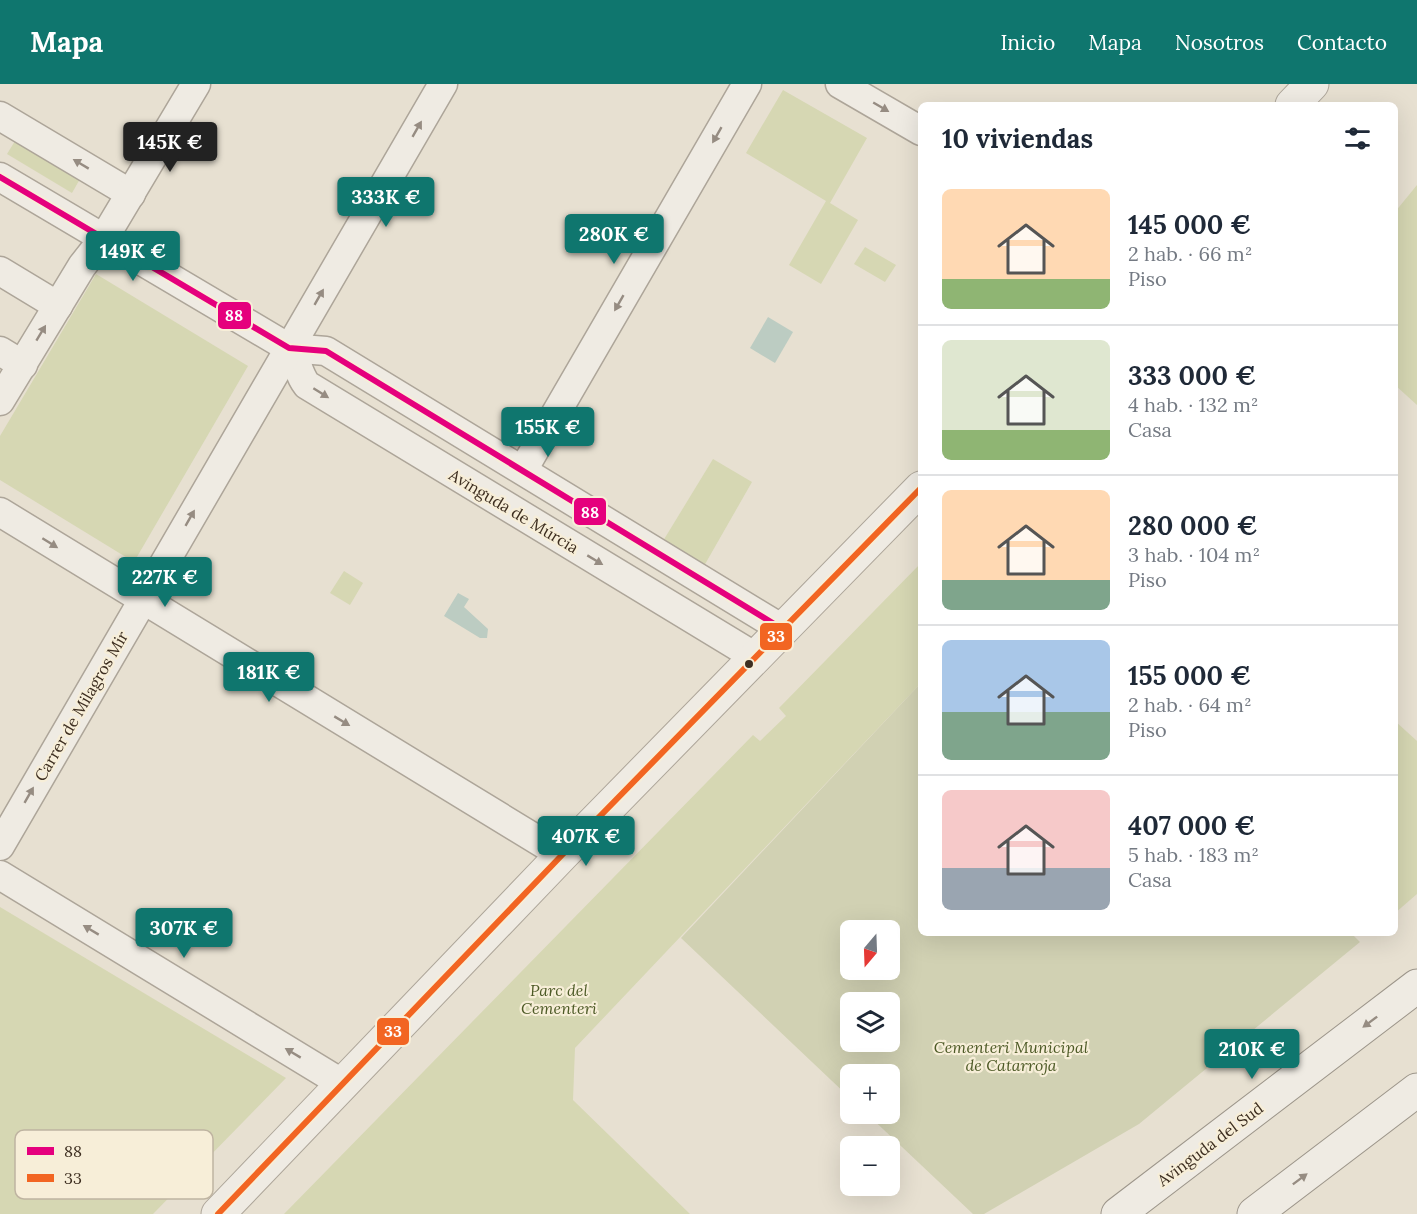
<!DOCTYPE html>
<html lang="es">
<head>
<meta charset="utf-8">
<style>
	:root { --surface:#fff; --page:#f6f6f7; --text:#1f2937; --muted:#747a83; --line:#e0e1e3; --accent:#0f766e }
	body { margin:0; font-family:Lora,serif; background:var(--page); color:var(--text); height:100vh; display:flex; flex-direction:column; font-size:22px; white-space:nowrap }
	* { box-sizing:border-box; margin:0 }
	p { font-size:20px; color:var(--muted) }
	.icon { flex:none; width:33px; height:33px; fill:none; stroke:currentColor; stroke-width:2; stroke-linecap:round; stroke-linejoin:round }
	.map { position:relative; flex:1; overflow:hidden }
	.details { position:absolute; left:918px; top:18px; width:480px; height:834px; display:flex; flex-direction:column; background:var(--surface); border-radius:9px; box-shadow:0 6px 24px #0002 }
	.details>* { flex:none }
	.needle { width:39px; rotate:199deg }
	.controls { position:absolute; left:840px; top:836px; display:grid; gap:12px }
	.controls a { display:grid; place-items:center; width:60px; height:60px; border-radius:9px; background:var(--surface); box-shadow:0 6px 24px #0002; font-size:30px }
	.price { position:absolute; translate:-50% -51px; padding:0 14px; border-radius:6px; background:var(--accent); color:#fff; font-size:20px; line-height:39px; filter:drop-shadow(0 2px 3px #0008) }
	.price::after { content:''; position:absolute; left:50%; top:36px; width:18px; height:14px; margin-left:-9px; background:inherit; clip-path:polygon(0 0,100% 0,50% 100%) }
	.price.current { background:#222; color:#fff }
	ul { padding:0; list-style:none }
	li { display:flex; align-items:center; gap:18px; height:150px; padding:0 24px }
	li+li { border-top:2px solid var(--line) }
	li span { display:grid; place-items:center; flex:none; width:168px; height:120px; border-radius:9px; color:#555 }
	li>.icon { margin-inline-start:auto }
	span .icon { width:72px; height:72px; fill:#fffc; stroke-width:1 }
	li b { font-size:26px }
	h2 { display:flex; justify-content:space-between; align-items:center; height:72px; padding:0 24px; font-size:26px }
	header { display:flex; align-items:center; gap:36px; box-sizing:border-box; height:84px; padding:0 30px; background:var(--accent); color:#fff }
	header strong { font-size:28px }
	nav { display:flex; gap:33px; margin-inline-start:auto; font-size:21px }
	.map>svg:first-child { display:block }
	.green { fill:#d6d7b3 }
	.cemetery { fill:#d1d1b3; fill-rule:evenodd }
	.water { fill:#bcccc2 }
	.lines { fill:none; stroke-linecap:round; stroke-linejoin:round }
	.minor-casing { stroke:#ada599; stroke-width:31 }
	.tertiary-casing { stroke:#ada599; stroke-width:35 }
	.secondary-casing { stroke:#9c958a; stroke-width:35 }
	.minor { stroke:#efebe3; stroke-width:28 }
	.tertiary { stroke:#efebe3; stroke-width:33 }
	.secondary { stroke:#efebe3; stroke-width:33 }
	.bus-1-casing { stroke:#f7eed8; stroke-width:10 }
	.bus-2-casing { stroke:#f7eed8; stroke-width:10 }
	.bus-1 { stroke:#e5007d; stroke-width:6 }
	.bus-2 { stroke:#f26522; stroke-width:6 }
	.oneway { fill:#968c82 }
	.bus-dot { fill:#3d2e20; stroke:#f7eed8; stroke-width:2 }
	.labels { text-anchor:middle; dominant-baseline:central; stroke-width:4.5; stroke-linejoin:round; paint-order:stroke }
	.street-label { font-size:16px; fill:#3d2e20; stroke:#f7eed8 }
	.park-label { font-size:16px; font-style:italic; fill:#4d5a26; stroke:#f7eed8 }
	.key { fill:#f7eed8; stroke:#bfb4a1; stroke-width:1.5 }
	.key-label { font-size:16px; fill:#3d2e20 }
	.line-badge { stroke:#f7eed8; stroke-width:2 }
	.badge-label { font-size:16px; text-anchor:middle; font-weight:bold; fill:#fff }
</style>
</head>
<body>
<header>
<strong>Mapa</strong>
<nav><a>Inicio</a><a>Mapa</a><a>Nosotros</a><a>Contacto</a></nav>
</header>
<div class="map">
<svg width="1417" height="1130" viewBox="0 0 1417 1130">
	<rect width="100%" height="100%" fill="#e7e0d1"/>
	<g class="green">
		<path d="M783,6l84,48 -37,65 28,17 -37,64 -32,-19 37,-64 -80,-48z"/>
		<path d="M15,57l65,38 -8,14 -65,-39z"/>
		<path d="M1417,101v220l-22,-20v-173z"/>
		<path d="M865,163l31,18 -11,17 -31,-18z"/>
		<path d="M96,190l152,92 -114,196 -134,-82v-44z"/>
		<path d="M713,375l39,23 -48,84 -41,-25z"/>
		<path d="M921,479v120l-346,365 -2,52 117,114h-406l469,-479 7,6 26,-25 -7,-8z"/>
		<path d="M344,487l19,12 -13,22 -20,-12z"/>
		<path d="M1395,637l22,20v153l-22,19z"/>
		<path d="M0,823l286,171 -133,136h-153z"/>
	</g>
	<path class="cemetery" d="M921,599v250h430l9,9 -221,182 -155,90h-11l-107,-101h24v-39h-40v24l-169,-160zM850,846h40v39h-40zM850,918h40v39h-40z"/>
	<g class="water">
		<path d="M768,233l25,15 -18,31 -25,-15z"/>
		<path d="M458,509l11,6 -5,8 24,22 -1,9h-7l-36,-22z"/>
	</g>
	<g class="lines">
		<g class="minor-casing">
			<g id="minor">
				<path d="M840,0l81,47"/>
				<path d="M0,32l131,78"/>
				<path d="M0,93l289,171 37,3 458,279"/>
				<path d="M0,187l58,35"/>
				<path d="M289,264c9,11 8,25 18,37l450,273"/>
				<path d="M0,267l23,14"/>
				<path d="M0,317l82,-135 22,-28 92,-154"/>
				<path d="M523,386l224,-386"/>
				<path d="M0,428l562,343"/>
				<path d="M0,762l443,-762"/>
				<path d="M0,791l343,209"/>
			</g>
		</g>
		<g class="tertiary-casing">
			<g id="tertiary">
				<path d="M1292,21l20,-21"/>
				<path d="M218,1130l344,-359 359,-367"/>
			</g>
		</g>
		<g class="secondary-casing">
			<g id="secondary">
				<path d="M1118,1130l299,-228"/>
				<path d="M1254,1130l163,-124"/>
			</g>
		</g>
		<use href="#minor" class="minor"/>
		<use href="#tertiary" class="tertiary"/>
		<use href="#secondary" class="secondary"/>
		<g class="bus-1-casing">
			<path id="bus-1" d="M0,93l289,171 37,3 458,279"/>
		</g>
		<g class="bus-2-casing">
			<path id="bus-2" d="M218,1130l344,-359 359,-367"/>
		</g>
		<use href="#bus-1" class="bus-1"/>
		<use href="#bus-2" class="bus-2"/>
	</g>
	<defs><path id="oneway-solid" d="M-6-.8H1V-3.2L6.5 0L1 3.2V.8H-6Z" transform="scale(1.5)"/></defs>
	<g class="oneway">
		<use href="#oneway-solid" transform="translate(881 23) rotate(30)"/>
		<use href="#oneway-solid" transform="translate(417 45) rotate(-60)"/>
		<use href="#oneway-solid" transform="translate(717 51) rotate(120)"/>
		<use href="#oneway-solid" transform="translate(81 80) rotate(-149)"/>
		<use href="#oneway-solid" transform="translate(319 213) rotate(-60)"/>
		<use href="#oneway-solid" transform="translate(619 219) rotate(120)"/>
		<use href="#oneway-solid" transform="translate(41 249) rotate(-59)"/>
		<use href="#oneway-solid" transform="translate(321 309) rotate(32)"/>
		<use href="#oneway-solid" transform="translate(190 434) rotate(-60)"/>
		<use href="#oneway-solid" transform="translate(50 459) rotate(32)"/>
		<use href="#oneway-solid" transform="translate(595 476) rotate(31)"/>
		<use href="#oneway-solid" transform="translate(342 637) rotate(31)"/>
		<use href="#oneway-solid" transform="translate(29 711) rotate(-60)"/>
		<use href="#oneway-solid" transform="translate(91 846) rotate(-149)"/>
		<use href="#oneway-solid" transform="translate(1370 938) rotate(143)"/>
		<use href="#oneway-solid" transform="translate(293 969) rotate(-149)"/>
		<use href="#oneway-solid" transform="translate(1300 1095) rotate(-37)"/>
	</g>
	<circle class="bus-dot" cx="749" cy="580" r="5"/>
	<g class="labels">
		<g class="street-label">
			<text transform="translate(514 427) rotate(31)">Avinguda de Múrcia</text>
			<text transform="translate(81 622) rotate(-60)">Carrer de Milagros Mir</text>
			<text transform="translate(1210 1060) rotate(-37)">Avinguda del Sud</text>
		</g>
		<g class="park-label">
			<text x="559" y="906">Parc del<tspan x="559" dy="18">Cementeri</tspan></text>
			<text x="1011" y="963">Cementeri Municipal<tspan x="1011" dy="18">de Catarroja</tspan></text>
		</g>
	</g>
	<rect x="15" y="1046" width="198" height="69" rx="9" class="key"/>
	<rect x="27" y="1063" width="27" height="8" fill="#e5007d"/>
	<rect x="27" y="1090" width="27" height="8" fill="#f26522"/>
	<g class="key-label">
		<text x="64" y="1073">88</text>
		<text x="64" y="1100">33</text>
	</g>
	<g class="line-badge">
		<rect x="217" y="217" width="35" height="29" rx="6" fill="#e5007d"/>
		<rect x="573" y="413" width="34" height="29" rx="6" fill="#e5007d"/>
		<rect x="759" y="538" width="34" height="29" rx="6" fill="#f26522"/>
		<rect x="376" y="933" width="34" height="29" rx="6" fill="#f26522"/>
	</g>
	<g class="badge-label">
		<text x="234" y="237">88</text>
		<text x="590" y="434">88</text>
		<text x="776" y="558">33</text>
		<text x="393" y="953">33</text>
	</g>
</svg>
<div class="controls">
<a><svg class="needle" viewBox="-14 -14 28 28"><path d="M0-13l5 13h-10z" fill="#e53935"/><path d="M0 13l5-13h-10z" fill="#747a83"/></svg></a>
<a><svg class="icon" aria-label="layers" viewBox="0 0 24 24"><path d="M12 4l9 5-9 5-9-5zM3 14l9 5 9-5"/></svg></a>
<a>+</a>
<a>−</a>
</div>
<b class="price current" style="left:170px;top:89px">145K €</b>
<b class="price" style="left:386px;top:144px">333K €</b>
<b class="price" style="left:614px;top:181px">280K €</b>
<b class="price" style="left:133px;top:198px">149K €</b>
<b class="price" style="left:548px;top:374px">155K €</b>
<b class="price" style="left:165px;top:524px">227K €</b>
<b class="price" style="left:269px;top:619px">181K €</b>
<b class="price" style="left:586px;top:783px">407K €</b>
<b class="price" style="left:184px;top:875px">307K €</b>
<b class="price" style="left:1252px;top:996px">210K €</b>
<section class="details">
<h2>10 viviendas<svg class="icon" aria-label="filters" viewBox="0 0 24 24"><path d="M4 7h16M4 17h16"/><circle cx="9" cy="7" r="2"/><circle cx="15" cy="17" r="2"/></svg></h2>
<ul>
<li><span style="background:linear-gradient(#ffd9b3 75%,#8fb573 0)"><svg class="icon" aria-label="home" viewBox="0 0 24 24"><path d="M3 11l9-7 9 7M6 9v11h12V9"/></svg></span><div><b>145 000 €</b><p>2 hab. · 66 m²</p><p>Piso</p></div></li>
<li><span style="background:linear-gradient(#dfe7d0 75%,#8fb573 0)"><svg class="icon" aria-label="home" viewBox="0 0 24 24"><path d="M3 11l9-7 9 7M6 9v11h12V9"/></svg></span><div><b>333 000 €</b><p>4 hab. · 132 m²</p><p>Casa</p></div></li>
<li><span style="background:linear-gradient(#ffd9b3 75%,#7fa58c 0)"><svg class="icon" aria-label="home" viewBox="0 0 24 24"><path d="M3 11l9-7 9 7M6 9v11h12V9"/></svg></span><div><b>280 000 €</b><p>3 hab. · 104 m²</p><p>Piso</p></div></li>
<li><span style="background:linear-gradient(#a9c7e8 60%,#7fa58c 0)"><svg class="icon" aria-label="home" viewBox="0 0 24 24"><path d="M3 11l9-7 9 7M6 9v11h12V9"/></svg></span><div><b>155 000 €</b><p>2 hab. · 64 m²</p><p>Piso</p></div></li>
<li><span style="background:linear-gradient(#f6c9c9 65%,#9aa5b1 0)"><svg class="icon" aria-label="home" viewBox="0 0 24 24"><path d="M3 11l9-7 9 7M6 9v11h12V9"/></svg></span><div><b>407 000 €</b><p>5 hab. · 183 m²</p><p>Casa</p></div></li>
</ul>
</section>
</div>
</body>
</html>
